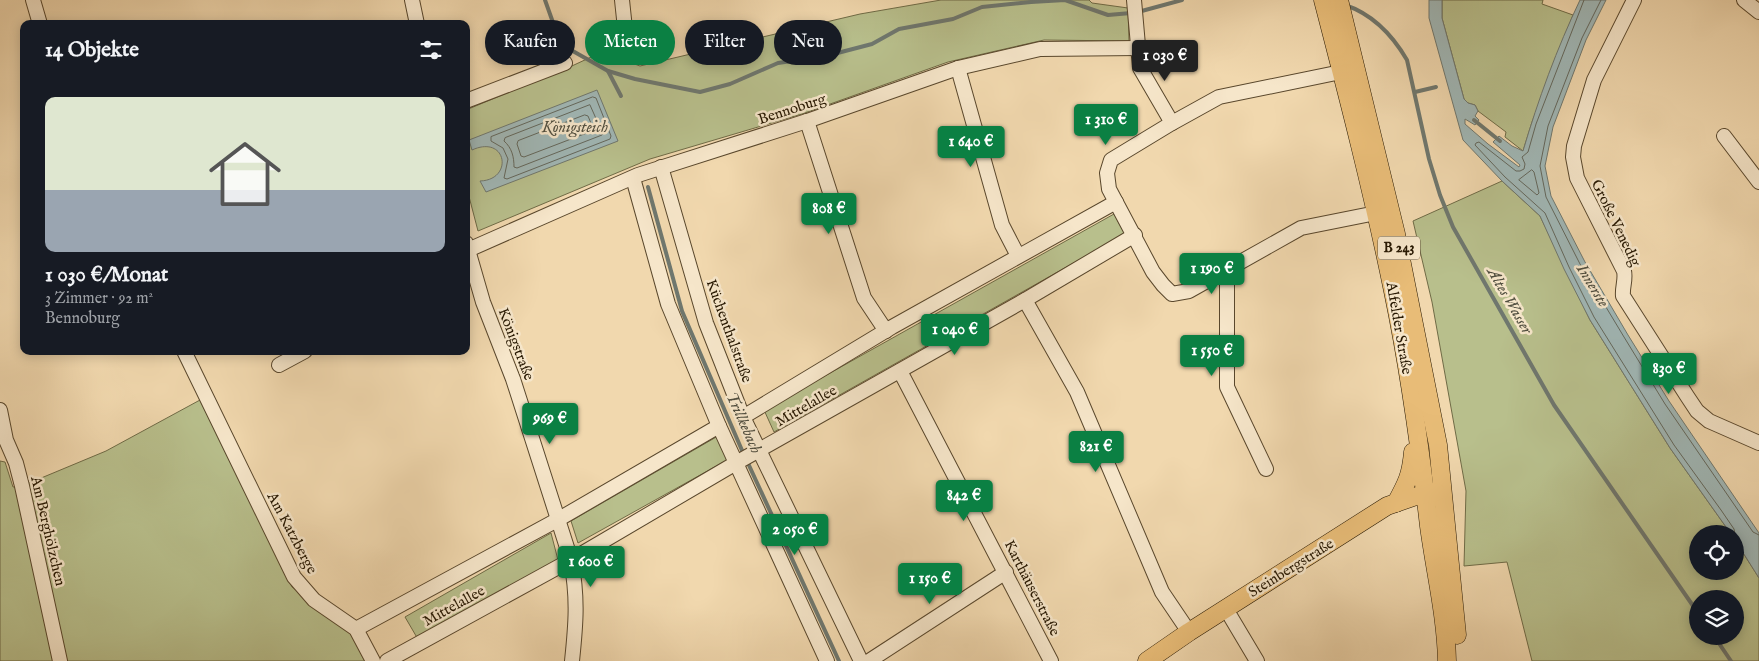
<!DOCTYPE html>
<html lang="de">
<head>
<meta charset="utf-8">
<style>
	:root { --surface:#171b24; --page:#20242c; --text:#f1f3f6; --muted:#9ea1a6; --line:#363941; --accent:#0b8043 }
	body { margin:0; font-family:"IM FELL English",serif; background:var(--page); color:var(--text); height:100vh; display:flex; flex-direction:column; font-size:19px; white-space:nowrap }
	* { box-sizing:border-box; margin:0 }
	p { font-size:16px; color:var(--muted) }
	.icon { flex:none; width:28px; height:28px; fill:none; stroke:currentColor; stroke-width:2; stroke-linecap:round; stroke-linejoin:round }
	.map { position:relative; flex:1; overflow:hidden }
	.details { position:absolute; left:20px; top:20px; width:450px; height:335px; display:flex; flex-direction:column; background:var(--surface); border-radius:10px; box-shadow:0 2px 12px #0003 }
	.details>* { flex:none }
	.banner { position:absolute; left:485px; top:20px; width:475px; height:45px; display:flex; gap:10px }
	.tools { position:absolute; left:1689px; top:525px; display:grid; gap:10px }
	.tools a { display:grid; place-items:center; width:55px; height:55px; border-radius:50%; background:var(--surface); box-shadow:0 2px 12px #0003; font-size:25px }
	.price { position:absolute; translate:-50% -42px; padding:0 11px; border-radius:5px; background:var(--accent); color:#fff; font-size:16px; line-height:32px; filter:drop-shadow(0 1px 2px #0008) }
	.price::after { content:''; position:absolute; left:50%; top:30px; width:15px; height:11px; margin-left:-8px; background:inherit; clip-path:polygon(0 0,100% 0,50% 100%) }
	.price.selected { background:#222; color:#fff }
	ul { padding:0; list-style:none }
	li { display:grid; align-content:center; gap:10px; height:265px; padding:0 25px }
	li+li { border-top:1px solid var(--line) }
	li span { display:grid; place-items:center; height:155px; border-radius:10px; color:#555 }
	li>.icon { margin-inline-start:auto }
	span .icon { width:90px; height:90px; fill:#fffc; stroke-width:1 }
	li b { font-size:21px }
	h2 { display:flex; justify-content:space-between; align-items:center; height:60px; padding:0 25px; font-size:21px }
	.pill { padding:0 18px; border-radius:22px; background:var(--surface); box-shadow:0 2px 12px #0003; font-size:18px; line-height:45px }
	.pill.selected { background:var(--accent); color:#fff }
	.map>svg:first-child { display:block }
	.green { fill:#b8bf8c; stroke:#6f6b46; fill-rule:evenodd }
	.water { fill:#a0b7b6; stroke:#6f776e }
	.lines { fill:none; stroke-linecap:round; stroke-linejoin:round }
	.shore { stroke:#63675c; stroke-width:1 }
	.stream { stroke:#6f776e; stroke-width:4 }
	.minor-casing { stroke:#59472c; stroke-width:16 }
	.major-casing { stroke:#261701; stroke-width:19 }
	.minor { stroke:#f6e6ca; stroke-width:14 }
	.major { stroke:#e8bc77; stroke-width:18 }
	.labels { text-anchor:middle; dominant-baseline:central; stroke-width:5; stroke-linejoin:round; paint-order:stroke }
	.shield { fill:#f6e6ca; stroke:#64553d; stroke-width:1 }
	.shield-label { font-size:14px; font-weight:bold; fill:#261701 }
	.street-label { font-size:15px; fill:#261701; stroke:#f6e6ca }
	.water-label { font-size:16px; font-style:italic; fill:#514f40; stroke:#f6e6ca }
</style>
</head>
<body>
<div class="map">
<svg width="1759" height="661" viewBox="0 0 1759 661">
	<rect width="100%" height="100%" fill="#f1d8ae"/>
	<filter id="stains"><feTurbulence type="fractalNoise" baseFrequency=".004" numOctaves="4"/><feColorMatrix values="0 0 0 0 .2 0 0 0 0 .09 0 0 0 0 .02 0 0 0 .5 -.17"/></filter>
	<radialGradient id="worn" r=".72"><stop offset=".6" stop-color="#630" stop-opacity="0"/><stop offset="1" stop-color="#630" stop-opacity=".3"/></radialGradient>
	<g class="green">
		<path d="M941,0h148l3,3 36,5 1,33 -85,-1 -96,22 -146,52 -152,45 -172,72 -12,-46v-75l108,-45 28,-13 38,14 220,-52z"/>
		<path d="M1442,0h101l-1,4 31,11 -41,107 -9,29 -18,-14 1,-5 -28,-21 -3,-6 -7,-2 -4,-4 -22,-81z"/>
		<path d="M1502,181l38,35 50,104 80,128 61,86h-33v37h37v-31l24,38v83h-227l-25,-99 -43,4 2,-75 -34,-189 -19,-81zM1698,599h37v37h-37z"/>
		<path d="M1114,214l11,20 -351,198 -10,-22z"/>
		<path d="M200,400l65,128 27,59 63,43 17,31h-372v-200l5,1 8,25 9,-1 84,-35z"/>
		<path d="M718,436l11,23 -151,84 -7,-22z"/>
		<path d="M551,533l7,27 -139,81 -14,-24z"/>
	</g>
	<g class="water">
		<path d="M1429,0h13v18l22,81 4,4 7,2 3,6 -3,5 4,4 -4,5 -10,-6v5l23,20 31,23 1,-2 -27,-23 6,-6 13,10 11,5c15,-51 34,-103 57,-151h26l-20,40 -33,87 -8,39 6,30 34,66 43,73 41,66 90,132v45l-24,-38v-6h-4l-61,-86 -80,-128 -26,-51 -24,-53 -38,-35 -39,-41 -34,-122z"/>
		<path d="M597,90l21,51 -132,51 -6,-11c34,-1 27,-47 -8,-31l-3,-10z"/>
	</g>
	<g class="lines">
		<g class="shore">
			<path d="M1584,0l-48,124 -8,28 -6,5 3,7 -1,5 -4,2h-4l-37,-29 -3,1 -1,2 30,32 40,36 24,54 25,50 80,128 47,65 13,19 1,5"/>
			<path d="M1601,0l-19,38 -34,88 -8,40 6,31 34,67 44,73 41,67 88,128 6,3"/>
			<path d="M593,97l3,1 15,38 -1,3 -103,40 -3,-1 4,-19 -5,-11 -12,-7v-4z"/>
			<path d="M590,105l12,27v3l-85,33 -3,-1c0,-10 -2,-19 -10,-26l1,-3z"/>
			<path d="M585,115l3,1 5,12 -1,3 -68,26 -3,-1 -4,-12 1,-3z"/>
			<path d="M1532,170l2,2 5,21 -2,2 -18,-15z"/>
		</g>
		<g class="stream">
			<path d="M545,0l11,31 15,19 37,21 27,8 65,13 30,-8 48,-21 48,-7 46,-12 27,-15 54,-10 29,-12 49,-5 34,-2 43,15 23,-2"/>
			<path d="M1345,5c27,9 48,31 62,55l22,99 11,36 13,32 101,178 144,208"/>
			<path d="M1138,12l44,-12"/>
			<path d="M608,71l13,25"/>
			<path d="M1415,92l21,-5"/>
			<path d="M1474,120l26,21"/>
			<path d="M648,187l34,124 62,144"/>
			<path d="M747,461l92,200"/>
			<path d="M1714,636l17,25"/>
		</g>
		<g class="minor-casing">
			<g id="minor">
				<path d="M33,0l7,24"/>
				<path d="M412,0l5,24"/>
				<path d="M622,0l6,57"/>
				<path d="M1134,0l6,68 32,55"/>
				<path d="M1634,0l-40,80 -20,66 -1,11 4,21 47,93c2,9 -2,16 -1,25l64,100 10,15 12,10 50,22"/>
				<path d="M1744,0l15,12"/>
				<path d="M958,68l44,157 16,31"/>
				<path d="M1341,72l-122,25 -47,26 -61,37 -4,13 2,16 44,83 10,13 9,9 17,-3 112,-63 75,-15"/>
				<path d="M466,101l99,-38"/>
				<path d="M807,121l57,177 22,33"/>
				<path d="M1724,136l35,46"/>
				<path d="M661,167l45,156 37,94 118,244"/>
				<path d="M633,178l35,126 51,122 108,235"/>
				<path d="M466,243l17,59 30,77 58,181c7,38 5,63 1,101"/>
				<path d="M468,250l170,-75 169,-54 151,-53 82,-19 98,-1"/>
				<path d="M1227,270v117l39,82"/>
				<path d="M1025,300l52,92 85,200 27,40"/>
				<path d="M184,351l110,226 20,23 42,29 17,32"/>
				<path d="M279,365l26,-14"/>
				<path d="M900,371l151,290"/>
				<path d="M0,410l6,30 10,23 6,23 38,175"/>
				<path d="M743,417l149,-90 224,-125"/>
				<path d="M1226,609l31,52"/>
				<path d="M356,629l203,-110 160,-93"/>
				<path d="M387,661l184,-101 165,-97 289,-163 110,-65"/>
				<path d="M869,661l137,-89"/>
			</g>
		</g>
		<g class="major-casing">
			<g id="major">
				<path d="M1323,0c25,96 50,193 70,291 16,77 27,156 36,235 6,45 17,90 18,135"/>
				<path d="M1339,0l57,234 42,211 19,190"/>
				<path d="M1396,503c11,-20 15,-28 17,-51"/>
				<path d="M1147,661l42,-29 198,-126 26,-9 23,-5"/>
			</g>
		</g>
		<use href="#minor" class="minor"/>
		<use href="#major" class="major"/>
	</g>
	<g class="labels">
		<rect class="shield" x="1378" y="236.5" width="42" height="23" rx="4"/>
		<g class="shield-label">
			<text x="1399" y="248">B 243</text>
		</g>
		<g class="street-label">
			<text transform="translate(792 109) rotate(-18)">Bennoburg</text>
			<text transform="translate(1616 223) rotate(64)">Große Venedig</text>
			<text transform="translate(1399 328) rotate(80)">Alfelder Straße</text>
			<text transform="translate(729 331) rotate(70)">Küchenthalstraße</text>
			<text transform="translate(516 344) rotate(69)">Königstraße</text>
			<text transform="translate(806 406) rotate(-30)">Mittelallee</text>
			<text transform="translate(48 531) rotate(77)">Am Berghölzchen</text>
			<text transform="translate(292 533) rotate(62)">Am Katzberge</text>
			<text transform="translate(1291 568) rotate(-32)">Steinbergstraße</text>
			<text transform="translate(1032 588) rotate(63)">Karthäuserstraße</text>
			<text transform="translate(454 606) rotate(-29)">Mittelallee</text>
		</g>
		<g class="water-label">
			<text x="575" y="128">Königsteich</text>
			<text transform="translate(1592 286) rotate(59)">Innerste</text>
			<text transform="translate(1509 301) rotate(60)">Altes Wasser</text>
			<text transform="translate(743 423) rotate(66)">Trillkebach</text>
		</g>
	</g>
	<rect width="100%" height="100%" filter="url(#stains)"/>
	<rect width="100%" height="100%" fill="url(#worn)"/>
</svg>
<div class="tools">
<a><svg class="icon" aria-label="locate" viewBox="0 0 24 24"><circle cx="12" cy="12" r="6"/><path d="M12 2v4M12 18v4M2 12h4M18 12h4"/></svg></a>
<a><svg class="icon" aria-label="layers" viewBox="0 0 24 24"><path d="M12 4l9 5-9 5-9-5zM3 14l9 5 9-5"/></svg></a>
</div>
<b class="price selected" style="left:1165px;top:82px">1 030 €</b>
<b class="price" style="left:1106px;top:146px">1 310 €</b>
<b class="price" style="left:971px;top:168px">1 640 €</b>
<b class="price" style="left:829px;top:235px">808 €</b>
<b class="price" style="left:1212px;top:295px">1 190 €</b>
<b class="price" style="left:955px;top:356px">1 040 €</b>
<b class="price" style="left:1212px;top:377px">1 550 €</b>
<b class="price" style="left:1669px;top:395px">830 €</b>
<b class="price" style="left:550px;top:445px">969 €</b>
<b class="price" style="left:1096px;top:473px">821 €</b>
<b class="price" style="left:964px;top:522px">842 €</b>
<b class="price" style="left:795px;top:556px">2 050 €</b>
<b class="price" style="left:591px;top:588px">1 600 €</b>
<b class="price" style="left:930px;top:605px">1 150 €</b>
<div class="banner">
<a class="pill">Kaufen</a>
<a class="pill selected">Mieten</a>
<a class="pill">Filter</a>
<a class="pill">Neu</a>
</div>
<section class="details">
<h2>14 Objekte<svg class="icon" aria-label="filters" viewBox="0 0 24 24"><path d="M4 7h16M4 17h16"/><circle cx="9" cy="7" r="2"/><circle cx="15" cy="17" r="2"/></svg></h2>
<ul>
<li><span style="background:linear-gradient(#dfe7d0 60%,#9aa5b1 0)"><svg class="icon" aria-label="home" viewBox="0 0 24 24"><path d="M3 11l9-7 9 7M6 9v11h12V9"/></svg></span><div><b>1 030 €/Monat</b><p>3 Zimmer · 92 m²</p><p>Bennoburg</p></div></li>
</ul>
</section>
</div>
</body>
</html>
